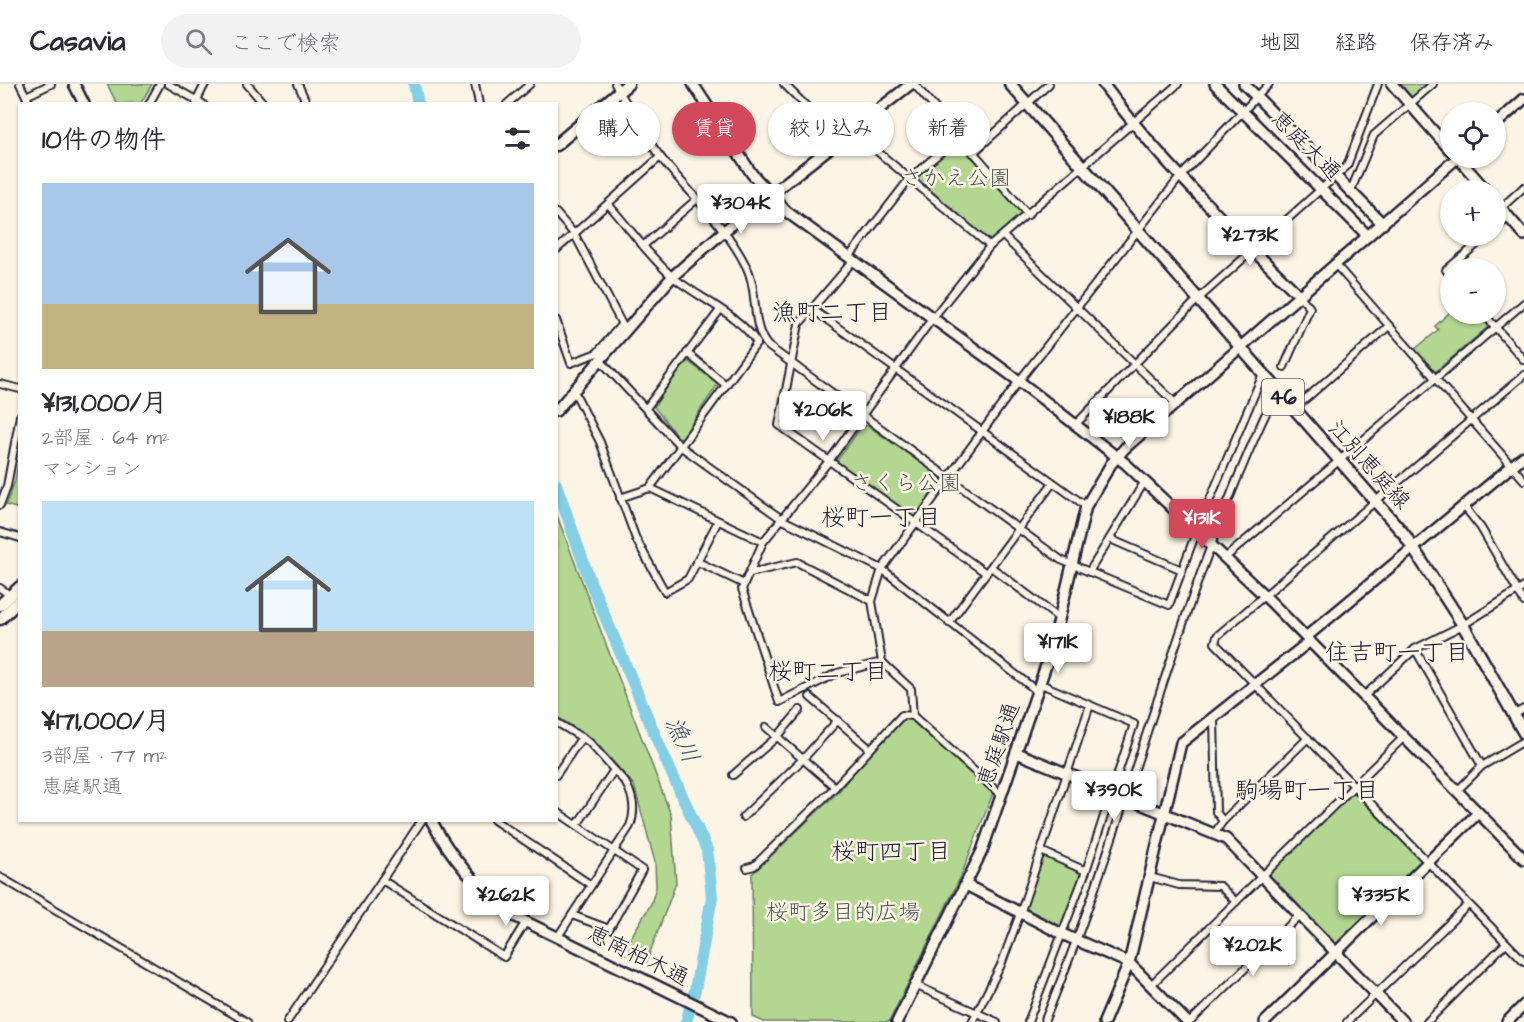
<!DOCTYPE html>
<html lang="ja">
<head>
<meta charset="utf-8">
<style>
	:root { --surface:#fff; --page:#f2f2f3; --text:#2b2b33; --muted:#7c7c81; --line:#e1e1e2; --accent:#d1495b }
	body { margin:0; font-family:"Architects Daughter","Klee One",sans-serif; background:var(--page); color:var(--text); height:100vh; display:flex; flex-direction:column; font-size:22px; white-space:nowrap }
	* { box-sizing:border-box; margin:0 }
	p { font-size:20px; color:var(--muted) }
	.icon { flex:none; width:33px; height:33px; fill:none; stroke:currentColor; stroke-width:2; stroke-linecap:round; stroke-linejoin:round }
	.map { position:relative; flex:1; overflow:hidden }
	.drawer { position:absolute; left:18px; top:18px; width:540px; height:720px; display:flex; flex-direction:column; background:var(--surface); border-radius:0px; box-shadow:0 2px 4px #0004 }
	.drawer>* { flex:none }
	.top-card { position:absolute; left:576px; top:18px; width:570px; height:54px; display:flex; gap:12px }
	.fabs { position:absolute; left:1440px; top:18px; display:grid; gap:12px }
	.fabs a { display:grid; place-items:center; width:66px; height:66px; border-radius:50%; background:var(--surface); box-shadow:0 2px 4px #0004; font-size:30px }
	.price { position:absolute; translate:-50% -51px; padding:0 14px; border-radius:6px; background:#fff; color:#222; font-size:20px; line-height:39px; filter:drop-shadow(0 2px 3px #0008) }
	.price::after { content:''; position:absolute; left:50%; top:36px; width:18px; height:14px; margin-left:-9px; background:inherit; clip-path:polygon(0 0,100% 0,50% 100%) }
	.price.active { background:var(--accent); color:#fff }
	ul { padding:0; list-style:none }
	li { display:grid; align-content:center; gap:12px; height:318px; padding:0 24px }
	li span { display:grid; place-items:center; height:186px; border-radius:0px; color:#555 }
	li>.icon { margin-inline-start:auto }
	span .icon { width:108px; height:108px; fill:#fffc; stroke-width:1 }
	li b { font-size:26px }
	h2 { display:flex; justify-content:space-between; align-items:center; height:72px; padding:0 24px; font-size:26px }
	.tag { padding:0 21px; border-radius:27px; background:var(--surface); box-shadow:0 2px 4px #0004; font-size:21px; line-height:54px }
	.tag.active { background:var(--accent); color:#fff }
	header { display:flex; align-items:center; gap:36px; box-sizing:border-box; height:84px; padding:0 30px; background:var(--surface); border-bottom:2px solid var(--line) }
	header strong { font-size:28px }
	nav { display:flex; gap:33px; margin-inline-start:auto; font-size:21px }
	.search { width:420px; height:54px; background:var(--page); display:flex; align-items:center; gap:15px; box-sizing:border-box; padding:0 21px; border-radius:33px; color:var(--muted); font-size:22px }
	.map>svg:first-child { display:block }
	.green { fill:#b3d691; stroke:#6a7c66; stroke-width:1.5 }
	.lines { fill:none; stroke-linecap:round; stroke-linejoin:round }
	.river { stroke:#84cfe4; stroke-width:12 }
	.street-casing { stroke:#22223b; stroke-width:10 }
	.secondary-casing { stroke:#22223b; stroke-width:14 }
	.primary-casing { stroke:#22223b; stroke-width:15 }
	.street { stroke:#fcf5e5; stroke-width:6 }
	.secondary { stroke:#fcf5e5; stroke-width:9 }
	.primary { stroke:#fcf5e5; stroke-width:10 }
	.labels { text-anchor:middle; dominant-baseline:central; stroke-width:5; stroke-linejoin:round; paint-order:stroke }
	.shield { fill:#fcf5e5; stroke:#63616e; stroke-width:1.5 }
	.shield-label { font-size:21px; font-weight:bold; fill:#22223b }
	.street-label { font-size:22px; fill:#22223b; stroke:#fcf5e5 }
	.park-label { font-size:22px; fill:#4e5855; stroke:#fcf5e5 }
	.neighbourhood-label { font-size:24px; fill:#22223b; stroke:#fcf5e5 }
	.water-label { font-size:24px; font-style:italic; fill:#3f566e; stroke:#fcf5e5 }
</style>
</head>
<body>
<header>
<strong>Casavia</strong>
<div class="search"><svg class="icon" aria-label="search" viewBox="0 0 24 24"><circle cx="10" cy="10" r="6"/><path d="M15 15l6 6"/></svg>ここで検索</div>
<nav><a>地図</a><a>経路</a><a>保存済み</a></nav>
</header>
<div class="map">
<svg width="1524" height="938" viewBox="0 0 1524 938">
	<rect width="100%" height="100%" fill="#fcf5e5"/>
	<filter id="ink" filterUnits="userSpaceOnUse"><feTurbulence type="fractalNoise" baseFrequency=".0167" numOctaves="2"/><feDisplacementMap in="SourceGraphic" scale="12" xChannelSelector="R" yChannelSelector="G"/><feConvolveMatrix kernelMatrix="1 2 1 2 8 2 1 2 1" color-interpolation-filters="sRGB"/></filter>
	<g filter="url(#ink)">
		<g class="green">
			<path d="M107,0h45l-11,19 -24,1z"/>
			<path d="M1397,0h31l-17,14z"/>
			<path d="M959,58l62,70v4l-32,26 -73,-65z"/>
			<path d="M1450,228l28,2 11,12 -54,46 -21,-22 24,-20 -3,-4z"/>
			<path d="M684,278h5l29,22 -36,54 -4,-1 -24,-30z"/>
			<path d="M862,342h6l74,52 -28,41 -78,-57z"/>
			<path d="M19,371l1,54h-1l-13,-4 9,-24z"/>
			<path d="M556,429l115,302 5,68 -30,80 -24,-11 29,-48 5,-17 -1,-25 -21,-77 -42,-47 -35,-21 -1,-74 3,-3 -3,-7z"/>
			<path d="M903,635l8,1 82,73 -32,83 -72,146h-125l-11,-5 -1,-143 88,-84 30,-40z"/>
			<path d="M1352,709h2l67,67v4l-84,81h-3l-65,-65 -1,-5z"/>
			<path d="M1044,772l37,17 -19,55 -37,-19z"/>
		</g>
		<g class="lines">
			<g class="river">
				<path d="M414,0l4,20"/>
				<path d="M556,400l34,97 77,182 40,87 5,47 -17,93 -9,32"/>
			</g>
			<g class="street-casing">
				<g id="street">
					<path d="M20,0l10,20"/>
					<path d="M168,0l35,20"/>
					<path d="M247,0l17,20"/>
					<path d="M298,0l9,20"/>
					<path d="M475,0l4,20"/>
					<path d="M615,0c15,25 29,53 47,75 28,35 65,67 85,109 12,24 3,58 21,78l293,214 108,45 28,-75 66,-156"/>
					<path d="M784,0l57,57"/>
					<path d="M914,0l114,131"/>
					<path d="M26,12l25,-12"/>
					<path d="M196,18l9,-18"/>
					<path d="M149,20l11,-20"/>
					<path d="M507,20l23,-20"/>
					<path d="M853,47l137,115"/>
					<path d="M973,69l76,-69"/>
					<path d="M1351,106l23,-55 59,-51"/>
					<path d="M608,120c20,22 43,55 65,73 24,20 68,39 84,66l-107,145 -30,10"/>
					<path d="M1501,124l23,-21"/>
					<path d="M556,129l19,22 51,97"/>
					<path d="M1496,144l13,-11"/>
					<path d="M1003,152l173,168"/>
					<path d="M644,161l53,-46"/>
					<path d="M556,166l104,-93"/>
					<path d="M849,173l61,-79 49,-41"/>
					<path d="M853,177l-54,63 -20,101 207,148"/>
					<path d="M1336,181l188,215"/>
					<path d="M1450,191l-4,-5 41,-34"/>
					<path d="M812,225l274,197"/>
					<path d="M1484,230l40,46"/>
					<path d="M556,236l15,43 26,-10 24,-28"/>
					<path d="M687,269l39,32"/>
					<path d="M601,277l79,85 103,74 99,49 156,123"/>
					<path d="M1284,283l26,-59 -10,-12"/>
					<path d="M1524,291l-307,261 -2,7 309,318"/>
					<path d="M0,300l20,5"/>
					<path d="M574,307l26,51 36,97 29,53 23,-13 30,-58"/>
					<path d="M647,323l73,-97"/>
					<path d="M1294,325l95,-83"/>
					<path d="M1076,340l122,-125 149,-133 31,-82"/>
					<path d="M650,404l113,54"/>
					<path d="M0,421l7,-19 13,-70"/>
					<path d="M1463,421l18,23 43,74"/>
					<path d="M0,448l20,6"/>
					<path d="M1110,455l72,31"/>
					<path d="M1226,473l298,-254"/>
					<path d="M698,478l46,22"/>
					<path d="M991,483l69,52"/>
					<path d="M1089,488l56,-91"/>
					<path d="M750,489l47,-11 75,39"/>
					<path d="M0,504l11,8"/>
					<path d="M949,539l103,-139"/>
					<path d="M1415,565l67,117"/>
					<path d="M882,578l-45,11 -58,29 -37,-113 21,-47 66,-81 103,-142 58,-73 188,-162"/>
					<path d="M1364,612l51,-47 48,-24 61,-38"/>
					<path d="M810,613l59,51"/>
					<path d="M1513,631l11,-6"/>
					<path d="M913,632l-2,-27 -29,-27 -10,-61 10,-32 137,-188 161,-204 89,-93"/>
					<path d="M1214,633l2,95 7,9"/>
					<path d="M556,638l33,20 36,40c8,13 11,29 5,44l-73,112"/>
					<path d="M766,643l69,60"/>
					<path d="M556,691l26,-38"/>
					<path d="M733,691l45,-39 22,-26"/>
					<path d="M1457,707l25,-25 42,-25"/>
					<path d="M556,727l86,59 -33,59 -37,-14"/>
					<path d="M743,733l60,-58 35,-39"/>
					<path d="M494,736l97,65"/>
					<path d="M577,741l37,-55"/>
					<path d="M1214,750l9,-13 85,-83"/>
					<path d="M1041,767l45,20"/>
					<path d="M747,784l7,-2 81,-79 67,-72 11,1 89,80"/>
					<path d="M0,793l247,145"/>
					<path d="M1150,793l29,8 41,1 16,16"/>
					<path d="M382,796l122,77 21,-34"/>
					<path d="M915,901l82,37"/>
					<path d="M1151,901l253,-248"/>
					<path d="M287,938l135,-202"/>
					<path d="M972,938l29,-57 20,-54 69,-206"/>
					<path d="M1028,938l58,-151 48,-147 -93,-40"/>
					<path d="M1044,938c87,-207 134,-429 233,-632"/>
					<path d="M1190,938l109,-106"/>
					<path d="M1347,938l121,-117"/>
					<path d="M1427,938l79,-79"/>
				</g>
			</g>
			<g class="secondary-casing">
				<g id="secondary">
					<path d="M74,0l10,20"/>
					<path d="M693,0l59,90 35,38 232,169 107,83 140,133 258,262"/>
					<path d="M1103,0c58,78 127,144 197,212"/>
					<path d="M1215,0l153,152"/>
					<path d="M1244,0l139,140"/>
					<path d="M1392,0l58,66"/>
					<path d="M1496,40l28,-25"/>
					<path d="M1458,74l28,32"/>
					<path d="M1496,118l28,33"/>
					<path d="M556,327l116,-134 52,-46 187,-147"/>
					<path d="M1306,553l218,-181"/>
					<path d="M1017,669l209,86 177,183"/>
					<path d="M431,736c20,38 47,69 81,95l219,107"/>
					<path d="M966,801l96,49 67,29 58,59"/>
					<path d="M897,938l85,-171 71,-206 33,-139 25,-42 14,-16 332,-290"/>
					<path d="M1104,938l25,-59 52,-220 129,-102"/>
					<path d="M1265,938l213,-209"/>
					<path d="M1507,938l17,-17"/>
				</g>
			</g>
			<g class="primary-casing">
				<g id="primary">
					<path d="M1010,0l394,450 59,91 61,108"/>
					<path d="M556,61l72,-61"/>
					<path d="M0,521l20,-18"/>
					<path d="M0,535l20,-19"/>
				</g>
			</g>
			<use href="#street" class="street"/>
			<use href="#secondary" class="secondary"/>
			<use href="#primary" class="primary"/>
		</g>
	</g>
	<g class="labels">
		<rect class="shield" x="1262" y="295" width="42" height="36" rx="4.5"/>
		<g class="shield-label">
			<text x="1283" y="313">46</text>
		</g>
		<g class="street-label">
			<text transform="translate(1306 62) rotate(45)">恵庭大通</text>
			<text transform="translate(1369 381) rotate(48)">江別恵庭線</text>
			<text transform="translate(999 661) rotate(-71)">恵庭駅通</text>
			<text transform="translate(638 872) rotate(26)">恵南柏木通</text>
		</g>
		<g class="park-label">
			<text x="956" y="94">さかえ公園</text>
			<text x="906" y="399">さくら公園</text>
			<text x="843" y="828">桜町多目的広場</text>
		</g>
		<g class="neighbourhood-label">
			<text x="832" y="229">漁町二丁目</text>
			<text x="881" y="434">桜町一丁目</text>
			<text x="1397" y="569">住吉町一丁目</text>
			<text x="828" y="588">桜町二丁目</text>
			<text x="1307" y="707">駒場町一丁目</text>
			<text x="891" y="768">桜町四丁目</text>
		</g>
		<g class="water-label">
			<text transform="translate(682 656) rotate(66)">漁川</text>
		</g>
	</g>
</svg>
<div class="fabs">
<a><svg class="icon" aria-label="locate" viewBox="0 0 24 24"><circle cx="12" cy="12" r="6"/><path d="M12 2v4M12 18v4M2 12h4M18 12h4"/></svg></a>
<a>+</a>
<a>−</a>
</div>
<b class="price" style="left:741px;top:151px">¥304K</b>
<b class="price" style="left:1250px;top:183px">¥273K</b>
<b class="price" style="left:823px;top:358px">¥206K</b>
<b class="price" style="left:1129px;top:365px">¥188K</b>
<b class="price active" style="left:1202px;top:466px">¥131K</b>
<b class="price" style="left:1058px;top:590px">¥171K</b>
<b class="price" style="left:1114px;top:738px">¥390K</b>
<b class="price" style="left:506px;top:843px">¥262K</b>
<b class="price" style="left:1381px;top:843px">¥335K</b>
<b class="price" style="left:1253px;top:893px">¥202K</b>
<div class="top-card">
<a class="tag">購入</a>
<a class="tag active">賃貸</a>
<a class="tag">絞り込み</a>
<a class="tag">新着</a>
</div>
<section class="drawer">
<h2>10件の物件<svg class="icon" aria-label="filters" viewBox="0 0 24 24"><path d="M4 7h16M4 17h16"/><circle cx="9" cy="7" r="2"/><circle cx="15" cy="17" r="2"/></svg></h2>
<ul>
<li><span style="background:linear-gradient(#a9c7e8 65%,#c2b280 0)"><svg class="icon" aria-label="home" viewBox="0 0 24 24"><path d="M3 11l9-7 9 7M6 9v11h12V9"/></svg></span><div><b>¥131,000/月</b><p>2部屋 · 64 m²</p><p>マンション</p></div></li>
<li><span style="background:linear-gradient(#bfe0f5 70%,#b9a48a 0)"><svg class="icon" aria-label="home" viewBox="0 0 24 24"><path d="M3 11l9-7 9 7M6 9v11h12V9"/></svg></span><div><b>¥171,000/月</b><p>3部屋 · 77 m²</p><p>恵庭駅通</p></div></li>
</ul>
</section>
</div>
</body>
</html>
